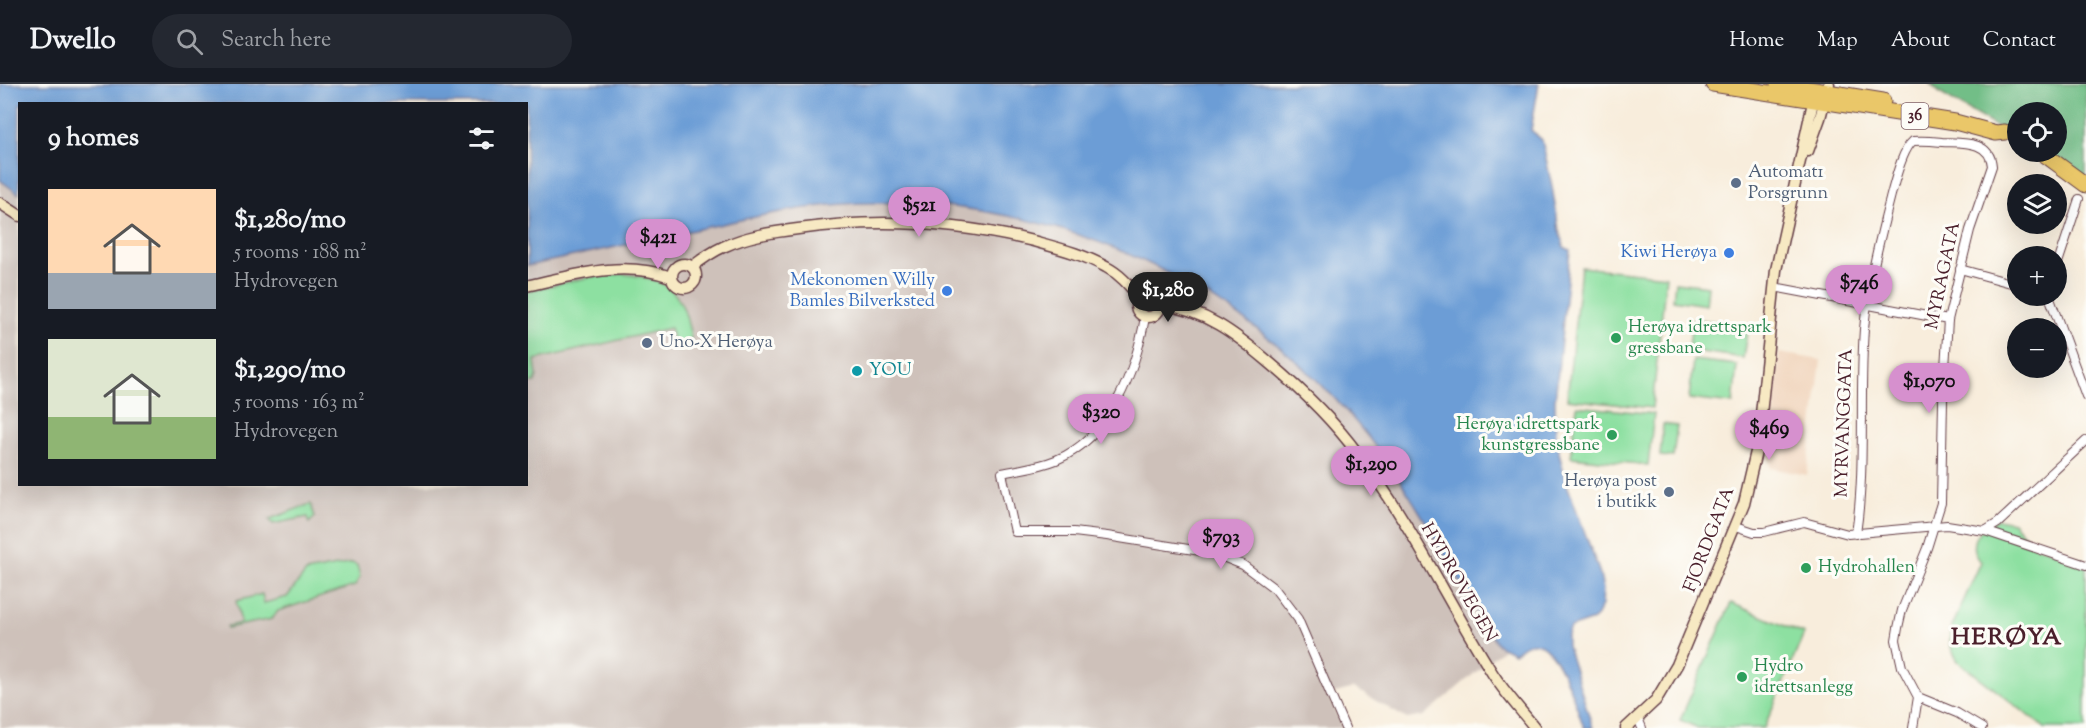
<!DOCTYPE html>
<html lang="en">
<head>
<meta charset="utf-8">
<style>
	:root { --surface:#171b24; --page:#242831; --text:#f1f3f6; --muted:#9ea1a6; --line:#363941; --accent:#d690ce }
	body { margin:0; font-family:"Sorts Mill Goudy",serif; background:var(--page); color:var(--text); height:100vh; display:flex; flex-direction:column; font-size:22px; white-space:nowrap }
	* { box-sizing:border-box; margin:0 }
	p { font-size:20px; color:var(--muted) }
	.icon { flex:none; width:33px; height:33px; fill:none; stroke:currentColor; stroke-width:2; stroke-linecap:round; stroke-linejoin:round }
	.map { position:relative; flex:1; overflow:hidden }
	.details { position:absolute; left:18px; top:18px; width:510px; height:384px; display:flex; flex-direction:column; background:var(--surface); border-radius:0px; box-shadow:0 6px 24px #0002 }
	.details>* { flex:none }
	.controls { position:absolute; left:2007px; top:18px; display:grid; gap:12px }
	.controls a { display:grid; place-items:center; width:60px; height:60px; border-radius:50%; background:var(--surface); box-shadow:0 6px 24px #0002; font-size:30px }
	.price { position:absolute; translate:-50% -51px; padding:0 14px; border-radius:21px; background:var(--accent); color:#111; font-size:20px; line-height:39px; filter:drop-shadow(0 2px 3px #0008) }
	.price::after { content:''; position:absolute; left:50%; top:36px; width:18px; height:14px; margin-left:-9px; background:inherit; clip-path:polygon(0 0,100% 0,50% 100%) }
	.price.on { background:#222; color:#fff }
	ul { padding:0; list-style:none }
	li { display:flex; align-items:center; gap:18px; height:150px; padding:0 30px }
	li span { display:grid; place-items:center; flex:none; width:168px; height:120px; border-radius:0px; color:#555 }
	li>.icon { margin-inline-start:auto }
	span .icon { width:72px; height:72px; fill:#fffc; stroke-width:1 }
	li b { font-size:26px }
	h2 { display:flex; justify-content:space-between; align-items:center; height:72px; padding:0 30px; font-size:26px }
	header { display:flex; align-items:center; gap:36px; box-sizing:border-box; height:84px; padding:0 30px; background:var(--surface); border-bottom:2px solid var(--line) }
	header strong { font-size:28px }
	nav { display:flex; gap:33px; margin-inline-start:auto; font-size:21px }
	.search { width:420px; height:54px; background:var(--page); display:flex; align-items:center; gap:15px; box-sizing:border-box; padding:0 21px; border-radius:33px; color:var(--muted); font-size:22px }
	.map>svg:first-child { display:block }
	.built { fill:#f1d5bd }
	.industrial { fill:#cec1ba }
	.green { fill:#8de0a1; stroke:#6c8066; stroke-width:1.5 }
	.forest { fill:#72be87; stroke:#5e6e59; stroke-width:1.5 }
	.water { fill:#6c9dd6; stroke:#5b5e80; stroke-width:1.5 }
	.lines { fill:none; stroke-linecap:round; stroke-linejoin:round }
	.street-casing { stroke:#643e46; stroke-width:10 }
	.secondary-casing { stroke:#643e46; stroke-width:13 }
	.highway-casing { stroke:#643e46; stroke-width:17 }
	.street { stroke:#fff; stroke-width:8 }
	.secondary { stroke:#f7e9c3; stroke-width:10 }
	.highway { stroke:#eac769; stroke-width:15 }
	.service-dot { fill:#5c6f8a; stroke:#fdfcf7; stroke-width:2 }
	.shop-dot { fill:#3f7fe0; stroke:#fdfcf7; stroke-width:2 }
	.leisure-dot { fill:#2e9e5b; stroke:#fdfcf7; stroke-width:2 }
	.culture-dot { fill:#0f9aa8; stroke:#fdfcf7; stroke-width:2 }
	.labels { text-anchor:middle; dominant-baseline:central; stroke-width:6; stroke-linejoin:round; paint-order:stroke }
	.shield { fill:#fdfcf7; stroke:#806168; stroke-width:1.5 }
	.shield-label { font-size:16px; font-weight:bold; fill:#4a1f2b }
	.service-label { font-size:18px; fill:#4e5e75; stroke:#fdfcf7; text-anchor:start }
	.shop-label { font-size:18px; fill:#366cbe; stroke:#fdfcf7; text-anchor:end }
	.street-label { font-size:18px; fill:#4a1f2b; stroke:#fdfcf7 }
	.leisure-label { font-size:18px; fill:#27864d; stroke:#fdfcf7; text-anchor:start }
	.culture-label { font-size:18px; fill:#0d838f; stroke:#fdfcf7; text-anchor:start }
	.district-label { font-size:24px; font-weight:bold; letter-spacing:1.5px; fill:#4a1f2b; stroke:#fdfcf7 }
</style>
</head>
<body>
<header>
<strong>Dwello</strong>
<div class="search"><svg class="icon" aria-label="search" viewBox="0 0 24 24"><circle cx="10" cy="10" r="6"/><path d="M15 15l6 6"/></svg>Search here</div>
<nav><a>Home</a><a>Map</a><a>About</a><a>Contact</a></nav>
</header>
<div class="map">
<svg width="2086" height="644" viewBox="0 0 2086 644">
	<rect width="100%" height="100%" fill="#fdfcf7"/>
	<filter id="ink" filterUnits="userSpaceOnUse"><feTurbulence type="fractalNoise" baseFrequency=".0167" numOctaves="2"/><feDisplacementMap in="SourceGraphic" scale="12" xChannelSelector="R" yChannelSelector="G"/><feConvolveMatrix kernelMatrix="1 2 1 2 8 2 1 2 1" color-interpolation-filters="sRGB"/></filter>
	<filter id="wash" filterUnits="userSpaceOnUse"><feTurbulence type="fractalNoise" baseFrequency=".008" numOctaves="4" result="noise"/><feDisplacementMap in="SourceGraphic" scale="24" xChannelSelector="R" yChannelSelector="G"/><feGaussianBlur stdDeviation="1.35" result="paint"/><feColorMatrix in="noise" values="0 0 0 0 0 0 0 0 0 0 0 0 0 0 0 0 0 1.4 0 .05"/><feComposite in="paint" operator="in"/></filter>
	<g filter="url(#wash)">
		<rect width="100%" height="100%" fill="#f8eddc"/>
		<path class="built" d="M1779,269l42,7 -14,115 -37,-7 1,-4 -4,-6z"/>
		<path class="industrial" d="M0,96l19,14 1,290h506l1,-218 235,-51 34,-6 37,-4 56,-2 38,1 60,8 39,8 45,12 40,14 62,29 52,31 31,22 63,54 49,54 33,44 93,159 9,10 -79,67 -17,3 -53,-31 -26,7 16,33h-1344z"/>
		<g class="green">
			<path d="M1581,183l85,9 -14,132 -85,-9z"/>
			<path d="M624,190c36,4 56,12 64,50 2,8 5,15 1,23l-9,4 -4,-1 -6,-22 -135,32 2,16 -2,6 -8,1v-5l3,-2 -4,-17v-68l64,-14z"/>
			<path d="M1675,198l33,4 -2,19 -33,-5z"/>
			<path d="M1693,235l55,7 -5,32 -55,-8z"/>
			<path d="M1693,276l44,5 -4,39 -44,-5z"/>
			<path d="M1577,322l77,8 -6,51 -77,-8z"/>
			<path d="M1663,340l14,2 -4,31 -13,-1z"/>
			<path d="M311,420l4,13 -6,6 -1,-6 -35,7 -4,-5c15,-4 27,-11 42,-15z"/>
			<path d="M1998,435l15,3 20,23 53,16v167h-41l-87,-67c-7,-11 -10,-19 -7,-32l30,-67c-15,-18 -2,-35 17,-43z"/>
			<path d="M352,479l5,2 3,12 -5,9 -77,25 -6,8 -45,9v-2l14,-3 -5,-22 26,-7 2,9 23,-6 19,-25z"/>
			<path d="M1731,519l73,31 -40,94h-66l-18,-8z"/>
		</g>
		<path class="forest" d="M1930,0h156v101l-46,-33h16v-40h-38l-1,27 -76,-45z"/>
		<path class="water" d="M0,0h1539l-8,46 11,10 10,46 7,44 5,17 6,3 -15,151 1,37 9,41 34,92 4,18 -1,16 -6,12 -3,3 -23,8 -3,7v11l26,82h-9c-7,-19 -27,-89 -53,-85 -6,1 -12,7 -17,10l-16,-8c-14,-18 -24,-40 -36,-60 -29,-51 -57,-102 -94,-148 -127,-160 -333,-250 -537,-232 -51,5 -100,17 -150,28 -51,11 -103,22 -154,33l-1,-162h-506l-1,90 -19,-14z"/>
	</g>
	<g filter="url(#ink)">
		<g class="lines">
			<g class="street-casing">
				<g id="street">
					<path d="M1960,185l58,16"/>
					<path d="M2056,185l23,-70"/>
					<path d="M1774,203l174,33"/>
					<path d="M2049,212l37,100"/>
					<path d="M1145,233c-9,53 -35,121 -89,143 -17,7 -36,9 -54,13l13,59h59l33,4 106,17 30,12 32,24 23,30 47,109"/>
					<path d="M1736,442l18,6h10l40,-10 44,12 99,-9 38,6 101,34"/>
					<path d="M1985,447l13,-8 88,-82"/>
					<path d="M1856,450c10,-68 3,-137 8,-205 4,-45 16,-91 27,-134 4,-14 11,-45 22,-54 10,-1 20,0 29,1 20,1 48,-2 50,24l-22,64 -22,90 -5,80 -2,103 -14,45 -25,62 -4,18 -2,12 6,27 16,30 -5,31"/>
					<path d="M1918,613l39,16 25,15"/>
					<path d="M1638,634l4,10"/>
				</g>
			</g>
			<g class="secondary-casing">
				<g id="secondary">
					<path d="M1808,67l12,-33 9,-34"/>
					<path d="M0,119l20,13"/>
					<circle cx="684" cy="192" r="12"/>
					<path d="M692,183c10,-8 20,-15 31,-20 23,-11 50,-15 75,-18 79,-11 157,-7 235,12 25,7 50,13 73,26 14,7 23,18 33,30"/>
					<path d="M526,202c50,-11 95,-26 145,-9"/>
					<circle cx="1148" cy="221" r="12"/>
					<path d="M1160,220c45,6 76,30 110,59 32,27 63,57 88,91 52,67 88,145 133,217 12,20 29,38 44,57"/>
					<path d="M1626,644l30,-28 21,-35 67,-162 14,-60 18,-173 39,-177"/>
				</g>
			</g>
			<g class="highway-casing">
				<g id="highway">
					<path d="M1713,0l242,38 41,11 9,-1"/>
					<path d="M1778,0l105,17"/>
					<path d="M2041,68l45,33"/>
				</g>
			</g>
			<use href="#street" class="street"/>
			<use href="#secondary" class="secondary"/>
			<use href="#highway" class="highway"/>
		</g>
	</g>
	<g class="service-dot">
		<circle cx="1736" cy="99" r="6"/>
		<circle cx="647" cy="259" r="6"/>
		<circle cx="1669" cy="408" r="6"/>
	</g>
	<g class="shop-dot">
		<circle cx="1729" cy="169" r="6"/>
		<circle cx="947" cy="207" r="6"/>
	</g>
	<g class="leisure-dot">
		<circle cx="1616" cy="254" r="6"/>
		<circle cx="1612" cy="351" r="6"/>
		<circle cx="1806" cy="484" r="6"/>
		<circle cx="1742" cy="593" r="6"/>
	</g>
	<circle class="culture-dot" cx="857" cy="287" r="6"/>
	<g class="labels">
		<rect class="shield" x="1901.5" y="19" width="27" height="26" rx="4.5"/>
		<g class="shield-label">
			<text x="1915" y="32">36</text>
		</g>
		<g class="service-label">
			<text x="1748" y="89">Automat1<tspan x="1748" dy="21">Porsgrunn</tspan></text>
			<text x="659" y="259">Uno-X Herøya</text>
			<text x="1657" y="398" text-anchor="end">Herøya post<tspan x="1657" dy="21">i butikk</tspan></text>
		</g>
		<g class="shop-label">
			<text x="1717" y="169">Kiwi Herøya</text>
			<text x="935" y="197">Mekonomen Willy<tspan x="935" dy="21">Bamles Bilverksted</tspan></text>
		</g>
		<g class="street-label">
			<text transform="translate(1944 192) rotate(-78)">MYRAGATA</text>
			<text transform="translate(1845 339) rotate(-88)">MYRVANGGATA</text>
			<text transform="translate(1710 456) rotate(-69)">FJORDGATA</text>
			<text transform="translate(1458 499) rotate(60)">HYDROVEGEN</text>
		</g>
		<g class="leisure-label">
			<text x="1628" y="244">Herøya idrettspark<tspan x="1628" dy="21">gressbane</tspan></text>
			<text x="1600" y="341" text-anchor="end">Herøya idrettspark<tspan x="1600" dy="21">kunstgressbane</tspan></text>
			<text x="1818" y="484">Hydrohallen</text>
			<text x="1754" y="583">Hydro<tspan x="1754" dy="21">idrettsanlegg</tspan></text>
		</g>
		<g class="culture-label">
			<text x="869" y="287">YOU</text>
		</g>
		<g class="district-label">
			<text x="2007" y="554">HERØYA</text>
		</g>
	</g>
</svg>
<div class="controls">
<a><svg class="icon" aria-label="locate" viewBox="0 0 24 24"><circle cx="12" cy="12" r="6"/><path d="M12 2v4M12 18v4M2 12h4M18 12h4"/></svg></a>
<a><svg class="icon" aria-label="layers" viewBox="0 0 24 24"><path d="M12 4l9 5-9 5-9-5zM3 14l9 5 9-5"/></svg></a>
<a>+</a>
<a>−</a>
</div>
<b class="price" style="left:919px;top:154px">$521</b>
<b class="price" style="left:658px;top:186px">$421</b>
<b class="price" style="left:1859px;top:232px">$746</b>
<b class="price on" style="left:1168px;top:239px">$1,280</b>
<b class="price" style="left:1929px;top:330px">$1,070</b>
<b class="price" style="left:1101px;top:361px">$320</b>
<b class="price" style="left:1769px;top:377px">$469</b>
<b class="price" style="left:1371px;top:413px">$1,290</b>
<b class="price" style="left:1221px;top:486px">$793</b>
<section class="details">
<h2>9 homes<svg class="icon" aria-label="filters" viewBox="0 0 24 24"><path d="M4 7h16M4 17h16"/><circle cx="9" cy="7" r="2"/><circle cx="15" cy="17" r="2"/></svg></h2>
<ul>
<li><span style="background:linear-gradient(#ffd9b3 70%,#9aa5b1 0)"><svg class="icon" aria-label="home" viewBox="0 0 24 24"><path d="M3 11l9-7 9 7M6 9v11h12V9"/></svg></span><div><b>$1,280/mo</b><p>5 rooms · 188 m²</p><p>Hydrovegen</p></div></li>
<li><span style="background:linear-gradient(#dfe7d0 65%,#8fb573 0)"><svg class="icon" aria-label="home" viewBox="0 0 24 24"><path d="M3 11l9-7 9 7M6 9v11h12V9"/></svg></span><div><b>$1,290/mo</b><p>5 rooms · 163 m²</p><p>Hydrovegen</p></div></li>
</ul>
</section>
</div>
</body>
</html>
